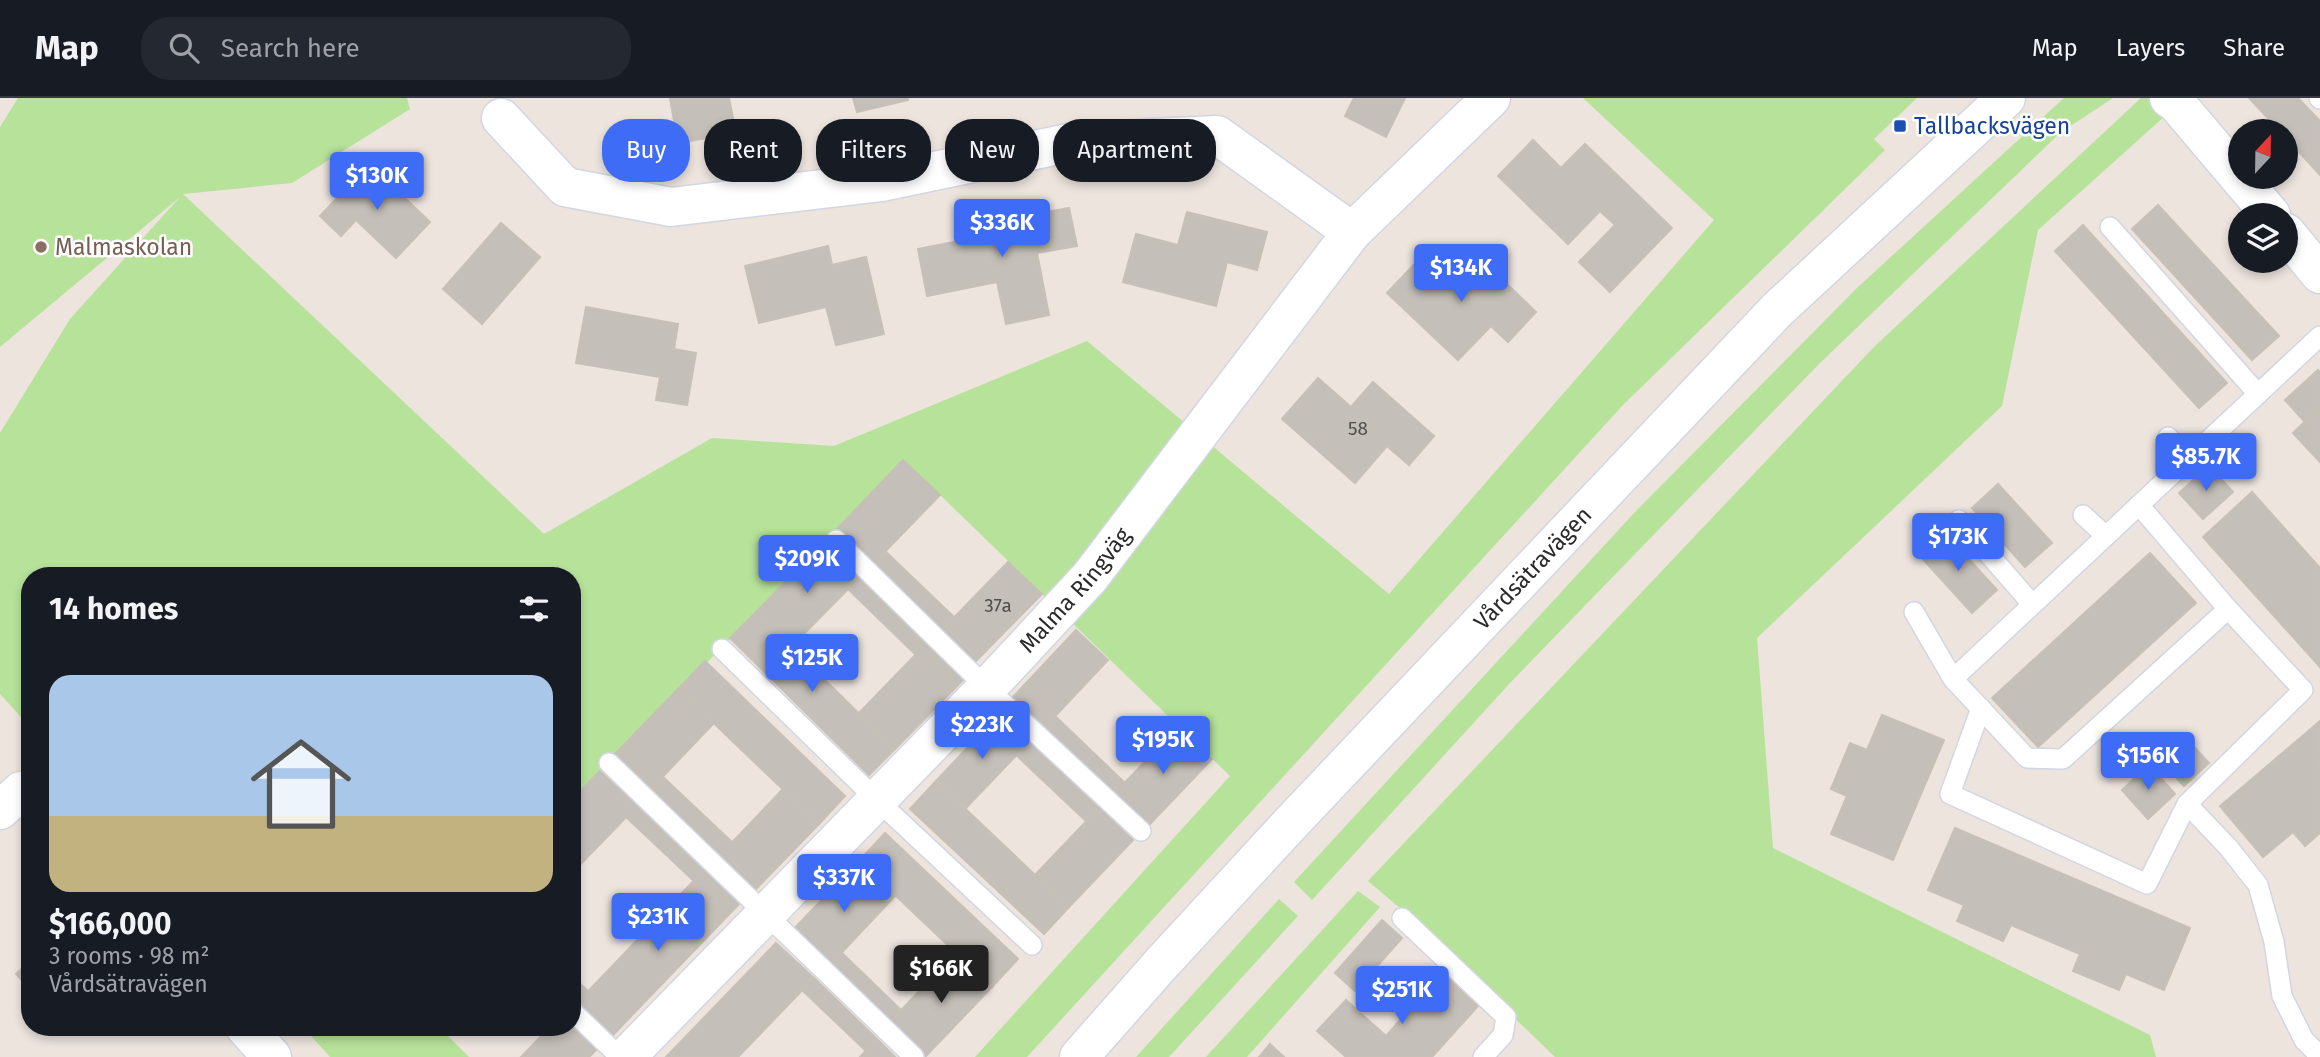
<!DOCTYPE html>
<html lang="en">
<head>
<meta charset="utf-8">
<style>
	:root { --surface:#171b24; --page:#242831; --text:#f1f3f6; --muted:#9ea1a6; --line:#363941; --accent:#3f6cf6 }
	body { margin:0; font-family:"Fira Sans",sans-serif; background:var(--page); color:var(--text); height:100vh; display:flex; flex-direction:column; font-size:26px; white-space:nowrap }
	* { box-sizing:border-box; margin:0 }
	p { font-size:23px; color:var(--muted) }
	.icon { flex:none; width:38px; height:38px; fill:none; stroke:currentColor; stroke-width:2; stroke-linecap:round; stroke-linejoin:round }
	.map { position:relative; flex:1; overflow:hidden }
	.details { position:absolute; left:21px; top:469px; width:560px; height:469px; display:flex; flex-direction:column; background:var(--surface); border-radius:28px; box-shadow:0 4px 10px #0003 }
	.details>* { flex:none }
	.guide { position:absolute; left:602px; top:21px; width:665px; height:63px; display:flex; gap:14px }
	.needle { width:46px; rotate:22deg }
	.buttons { position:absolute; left:2228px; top:21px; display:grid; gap:14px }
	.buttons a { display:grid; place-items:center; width:70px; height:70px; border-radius:50%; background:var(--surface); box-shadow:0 4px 10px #0003; font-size:35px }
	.price { position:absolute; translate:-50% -60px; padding:0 16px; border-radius:7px; background:var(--accent); color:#fff; font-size:23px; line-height:46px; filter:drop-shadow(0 2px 4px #0008) }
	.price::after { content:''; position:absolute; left:50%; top:42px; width:21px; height:16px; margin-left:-10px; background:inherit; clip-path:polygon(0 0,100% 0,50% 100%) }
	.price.selected { background:#222; color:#fff }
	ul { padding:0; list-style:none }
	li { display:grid; align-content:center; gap:14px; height:371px; padding:0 28px }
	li+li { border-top:2px solid var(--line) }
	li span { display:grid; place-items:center; height:217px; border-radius:21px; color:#555 }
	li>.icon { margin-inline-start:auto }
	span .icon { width:126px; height:126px; fill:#fffc; stroke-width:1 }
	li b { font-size:30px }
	h2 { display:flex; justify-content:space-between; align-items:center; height:84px; padding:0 28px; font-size:30px }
	.chip { padding:0 24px; border-radius:28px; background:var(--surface); box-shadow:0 4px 10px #0003; font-size:24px; line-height:63px }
	.chip.selected { background:var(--accent); color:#fff }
	header { display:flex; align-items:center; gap:42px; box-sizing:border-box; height:98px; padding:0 35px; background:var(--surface); border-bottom:2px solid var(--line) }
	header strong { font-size:33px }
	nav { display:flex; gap:38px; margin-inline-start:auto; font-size:24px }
	.search { width:490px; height:63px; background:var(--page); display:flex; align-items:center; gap:18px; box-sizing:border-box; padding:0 24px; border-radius:28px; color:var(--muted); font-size:26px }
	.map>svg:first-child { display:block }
	.green { fill:#b7e29a }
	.building { fill:#c4bfb8; stroke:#c7c0b6; stroke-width:2 }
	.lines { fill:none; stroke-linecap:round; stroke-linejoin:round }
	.lane-casing { stroke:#d2d6e3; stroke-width:22 }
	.street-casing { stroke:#d2d6e3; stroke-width:41 }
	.secondary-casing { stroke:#d2d6e3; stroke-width:41 }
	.lane { stroke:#fff; stroke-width:19 }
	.street { stroke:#fff; stroke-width:38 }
	.secondary { stroke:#fff; stroke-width:38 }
	.transit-dot { fill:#1a4fb4; stroke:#fff; stroke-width:2.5 }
	.education-dot { fill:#8d6e63; stroke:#fff; stroke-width:2.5 }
	.labels { text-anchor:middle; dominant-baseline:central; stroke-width:5; stroke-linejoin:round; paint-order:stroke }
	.number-label { font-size:19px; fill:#504f4e }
	.transit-label { font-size:23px; fill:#164399; stroke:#fff; text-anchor:start }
	.education-label { font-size:23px; fill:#785e54; stroke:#fff; text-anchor:start }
	.street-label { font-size:23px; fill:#2a2a2a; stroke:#fff }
</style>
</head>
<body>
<header>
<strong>Map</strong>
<div class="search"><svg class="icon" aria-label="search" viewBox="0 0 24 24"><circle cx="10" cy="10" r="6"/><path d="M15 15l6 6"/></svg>Search here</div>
<nav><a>Map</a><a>Layers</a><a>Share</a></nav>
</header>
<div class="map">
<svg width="2320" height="959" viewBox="0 0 2320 959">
	<rect width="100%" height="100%" fill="#ece4dd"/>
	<g class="green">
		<path d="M18,0h389l3,11 -118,74 -109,11 361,340 168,-96 122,8 253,-105 302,253 325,-374 -131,-122h334l-43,41 11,11 -262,255 -596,652h-52l255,-281 -326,-316 -332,341v-225h-542v151l-30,-33v-261l70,-114 110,-122 -180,150v-220z"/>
		<path d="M2064,0h49l-53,35 -240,230 -310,320 -198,217 -18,-18 341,-370 222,-224z"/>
		<path d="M2141,0h44l-147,132 -36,176 -245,232 16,210 377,187 6,22h-601l-148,-143 -39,-33 507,-535z"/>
		<path d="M1358,793l22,16 -133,150h-41z"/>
		<path d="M1279,801l19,17 -129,141h-33z"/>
		<path d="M303,929h136l30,30h-139z"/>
	</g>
	<g class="building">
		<path d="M670,0h59l7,35 -58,10z"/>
		<path d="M853,0h55v2l-51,12z"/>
		<path d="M1354,0h51l-19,39 -41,-21z"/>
		<path d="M2249,0h49l22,23v54l-34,-37v-7h-6z"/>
		<path d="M1533,42l28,28 24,-24 87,84 -62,64 -31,-30 36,-37 -15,-14 -32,33 -70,-68z"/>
		<path d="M369,66l61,58 -34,36 -40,-38 -15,16 -21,-20z"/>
		<path d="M1034,106l2,10 33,-6 8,38 -40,7 12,62 -43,9 -9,-42 -70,14 -9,-47 66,-13 -4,-21z"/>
		<path d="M2158,107l121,131 -27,24 -120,-131z"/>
		<path d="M1187,114l80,20 -10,38 -30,-8 -11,44 -93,-24 13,-48 42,11z"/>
		<path d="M501,125l39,34 -58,67 -39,-35z"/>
		<path d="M2083,127l144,158 -28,25 -144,-157z"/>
		<path d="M828,148l4,19 34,-8 18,77 -48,11 -10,-38 -67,16 -14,-57z"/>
		<path d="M1424,156l30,28 25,-25 57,55 -28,30 -17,-16 -33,34 -71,-67z"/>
		<path d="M586,209l92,17 -4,25 22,4 -9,52 -31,-5 4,-23 -84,-14z"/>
		<path d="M2318,272l2,2v35l-16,14 -19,-21z"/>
		<path d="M1318,280l33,29 22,-25 61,54 -25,29 -22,-19 -32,37 -73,-64z"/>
		<path d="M2320,309v55l-27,-29z"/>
		<path d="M903,362l37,35 -68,70 -36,-35z"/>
		<path d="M2209,368l24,26 -30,27 -24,-26z"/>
		<path d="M1998,386l54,59 -27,24 -53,-59z"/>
		<path d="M2252,394l68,76v99l-117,-130z"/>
		<path d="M1945,435l52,57 -25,23 -52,-57z"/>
		<path d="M823,445l36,35 -68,69 -35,-35z"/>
		<path d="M886,454l68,65 -13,14 -69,-66z"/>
		<path d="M2150,455l46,50 -158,144 -46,-49z"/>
		<path d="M1008,464l34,32 -68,69 -33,-32z"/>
		<path d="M859,480l67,66 -10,11 -68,-66z"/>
		<path d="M756,514l139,137 -26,26 -139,-137z"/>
		<path d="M1076,532l32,30 -64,68 -32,-30z"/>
		<path d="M926,546l37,36 -68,69 -36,-36z"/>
		<path d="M705,563l140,135 -26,28 -141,-135z"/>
		<path d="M678,591l36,34 -63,66 -36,-35z"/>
		<path d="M999,616l30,28 -64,67 -29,-28z"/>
		<path d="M1882,617l62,25 -51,120 -62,-26 16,-38 -16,-7 19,-46 17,7z"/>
		<path d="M1055,618l70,67 -11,11 -70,-66z"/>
		<path d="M2319,624l1,111 -15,13 -12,-14 -30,25 -43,-51z"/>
		<path d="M1178,629l34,32 -64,67 -34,-32z"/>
		<path d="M2183,637l26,28 -25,23 -26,-28z"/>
		<path d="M1029,644l70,66 -13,13 -70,-66z"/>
		<path d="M2149,667l26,29 -27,25 -26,-29z"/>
		<path d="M600,673l37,35 -65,67v-73z"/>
		<path d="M663,679l69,65 -12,13 -69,-66z"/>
		<path d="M936,683l133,126 -25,27 -134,-125z"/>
		<path d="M783,691l36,35 -63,65 -36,-34z"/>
		<path d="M637,708l67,64 -10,11 -68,-64z"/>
		<path d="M1099,710l34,32 -64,67 -34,-32z"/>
		<path d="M1955,730l235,100 -26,62 -38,-16 -7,16 -46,-19 7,-17 -69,-29 -8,16 -46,-20 7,-16 -36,-15z"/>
		<path d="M885,735l133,126 -26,28 -133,-126z"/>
		<path d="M859,763l36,35 -66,70 -37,-35z"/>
		<path d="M704,772l35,34 -127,132 -35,-33z"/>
		<path d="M1382,822l20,18 -47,53 -20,-18z"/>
		<path d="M776,845l38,35 -76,79h-72z"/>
		<path d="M841,854l60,58 -12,13 -60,-57z"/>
		<path d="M956,854l36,35 -67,70 -36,-34z"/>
		<path d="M30,863v28l-14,-15z"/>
		<path d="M1442,875l36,33 -46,51h-86l-29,-26 29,-31 40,36z"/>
		<path d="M572,878l16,15 -11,12 -5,-4z"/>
		<path d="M814,880l63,61 -11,12 -64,-61z"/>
		<path d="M572,928l24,24 -7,7h-68l29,-30z"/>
		<path d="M877,941l18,18h-35z"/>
		<path d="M1270,946l14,13h-25z"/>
	</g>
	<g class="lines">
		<g class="lane-casing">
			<g id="lane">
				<path d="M2319,0l1,1"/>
				<path d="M2110,129l148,167"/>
				<path d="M2168,339l21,22"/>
				<path d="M2083,417l23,21"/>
				<path d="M1959,422l73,84"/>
				<path d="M836,442l150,147 155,144"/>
				<path d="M2228,511l-165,150 -36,-1 -74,-79 367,-343"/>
				<path d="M1914,514l39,67"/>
				<path d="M722,551l155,151 155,145"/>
				<path d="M1981,610l-31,86 197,90 40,-80 116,-114 -75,-81 -89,-104"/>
				<path d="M609,665l305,294"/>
				<path d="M2187,706l41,43 30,38 16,57 8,54 22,44 16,16"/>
				<path d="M1402,820l104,99 -3,18 -20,22"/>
				<path d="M572,913l48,46"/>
			</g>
		</g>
		<g class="street-casing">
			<g id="street">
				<path d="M2169,0l8,6 94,111"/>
				<path d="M501,20l64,69 106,20 211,-25 191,-40 144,-7 135,97"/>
				<path d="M2286,135l34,41"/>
				<path d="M0,712l21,-19 9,10"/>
				<path d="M245,929l27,30"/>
				<path id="s1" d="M626,959l374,-383 90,-97 262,-345 139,-134"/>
			</g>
		</g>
		<g class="secondary-casing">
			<g id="secondary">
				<path id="s2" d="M1079,959l82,-93 130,-141 486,-513 229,-212"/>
			</g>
		</g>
		<use href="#lane" class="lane"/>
		<use href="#street" class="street"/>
		<use href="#secondary" class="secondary"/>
	</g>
	<rect class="transit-dot" x="1893" y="21" width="14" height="14" rx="3.5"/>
	<circle class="education-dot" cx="41" cy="149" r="7"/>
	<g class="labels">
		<g class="number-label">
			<text x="1358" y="330">58</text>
			<text x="998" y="507">37a</text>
		</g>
		<g class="transit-label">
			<text x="1914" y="28">Tallbacksvägen</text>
		</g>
		<g class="education-label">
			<text x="55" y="149">Malmaskolan</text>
		</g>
		<g class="street-label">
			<text stroke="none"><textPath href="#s2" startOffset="667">Vårdsätravägen</textPath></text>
			<text stroke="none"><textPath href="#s1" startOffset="648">Malma Ringväg</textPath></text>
		</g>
	</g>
</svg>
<div class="buttons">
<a><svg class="needle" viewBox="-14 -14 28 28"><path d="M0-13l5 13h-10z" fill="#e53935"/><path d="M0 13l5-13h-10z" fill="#9ea1a6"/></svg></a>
<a><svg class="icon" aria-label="layers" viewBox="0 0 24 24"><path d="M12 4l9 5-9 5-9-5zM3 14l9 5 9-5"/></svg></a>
</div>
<b class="price" style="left:377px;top:114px">$130K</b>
<b class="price" style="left:1002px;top:161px">$336K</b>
<b class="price" style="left:1461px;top:206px">$134K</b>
<b class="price" style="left:2206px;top:395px">$85.7K</b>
<b class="price" style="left:1958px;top:475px">$173K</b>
<b class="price" style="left:807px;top:497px">$209K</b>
<b class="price" style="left:812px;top:596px">$125K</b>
<b class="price" style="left:982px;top:663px">$223K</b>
<b class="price" style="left:1163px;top:678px">$195K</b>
<b class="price" style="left:2148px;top:694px">$156K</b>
<b class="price" style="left:844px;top:816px">$337K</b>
<b class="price" style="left:658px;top:855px">$231K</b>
<b class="price selected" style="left:941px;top:907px">$166K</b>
<b class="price" style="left:1402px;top:928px">$251K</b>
<div class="guide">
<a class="chip selected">Buy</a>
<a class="chip">Rent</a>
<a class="chip">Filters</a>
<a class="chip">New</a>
<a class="chip">Apartment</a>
</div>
<section class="details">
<h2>14 homes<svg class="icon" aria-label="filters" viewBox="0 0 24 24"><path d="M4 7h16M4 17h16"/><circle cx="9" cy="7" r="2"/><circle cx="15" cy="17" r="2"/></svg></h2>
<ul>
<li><span style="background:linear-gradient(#a9c7e8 65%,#c2b280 0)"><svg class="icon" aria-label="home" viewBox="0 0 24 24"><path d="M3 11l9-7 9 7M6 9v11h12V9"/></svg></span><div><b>$166,000</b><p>3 rooms · 98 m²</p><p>Vårdsätravägen</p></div></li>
</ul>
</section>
</div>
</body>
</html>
